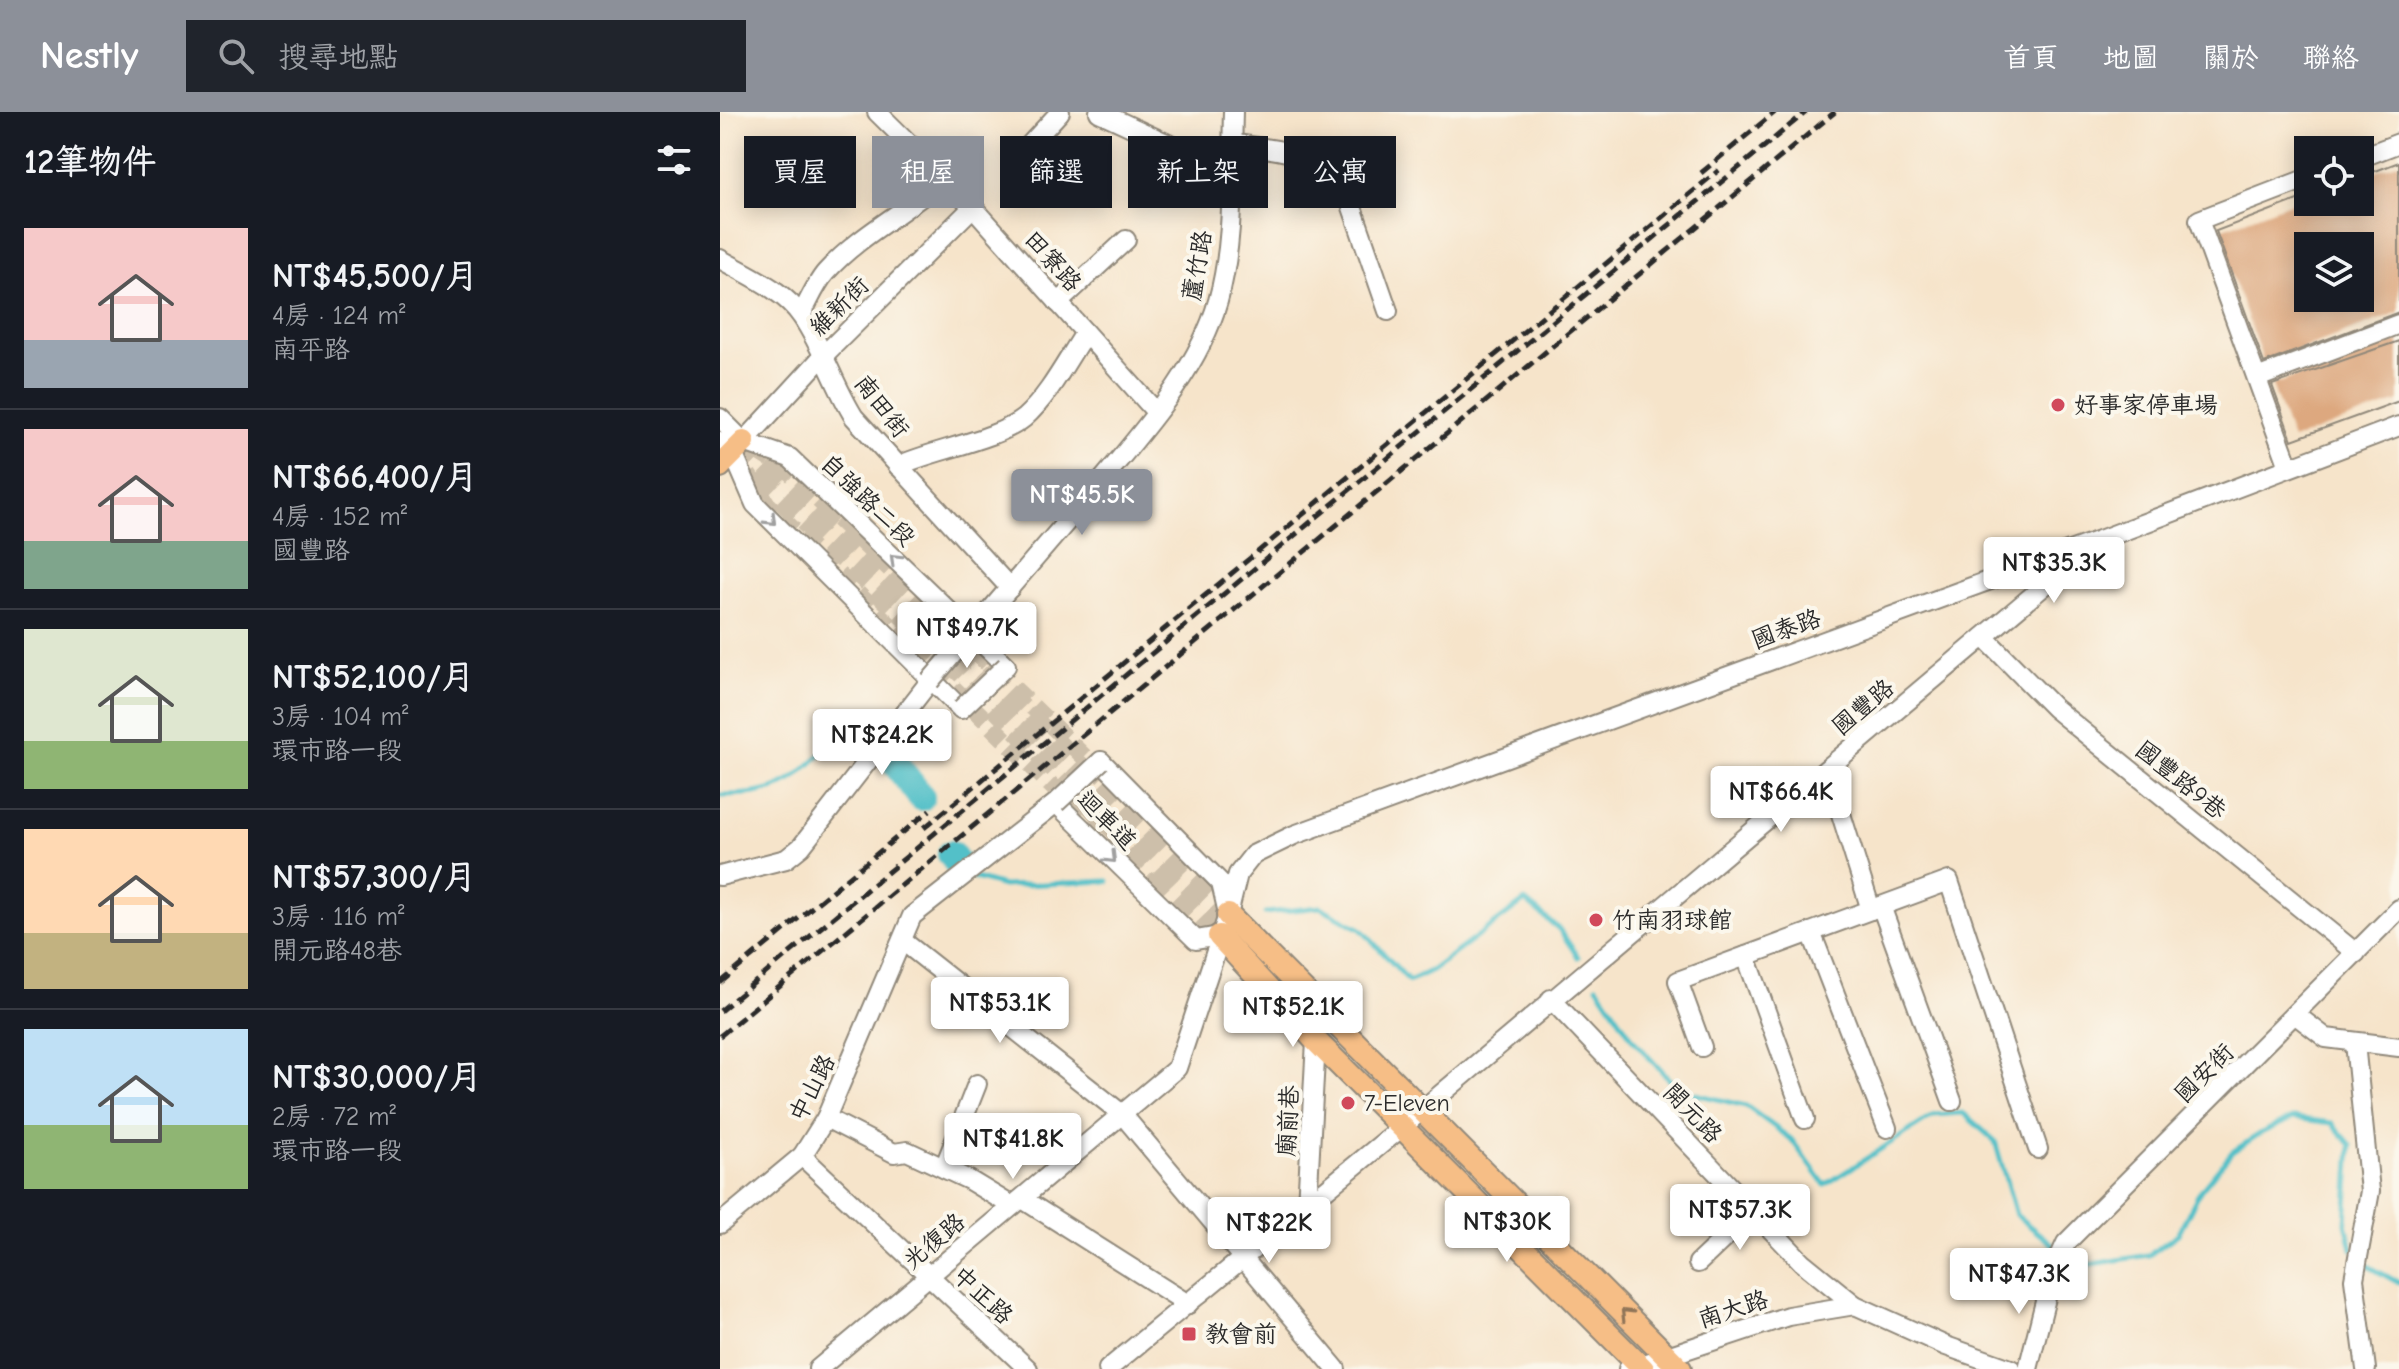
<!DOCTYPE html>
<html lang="zh-TW">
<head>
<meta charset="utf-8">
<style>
	:root { --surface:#171b24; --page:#20242c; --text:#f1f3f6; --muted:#9ea1a6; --line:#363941; --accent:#8c9099 }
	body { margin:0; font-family:"Comic Neue","LXGW WenKai TC",sans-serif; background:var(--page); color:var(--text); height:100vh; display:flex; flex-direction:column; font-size:30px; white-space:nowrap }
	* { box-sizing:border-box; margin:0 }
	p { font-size:26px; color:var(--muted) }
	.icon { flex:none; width:44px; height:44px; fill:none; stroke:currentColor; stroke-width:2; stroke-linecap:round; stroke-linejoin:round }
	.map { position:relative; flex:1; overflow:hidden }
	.drawer { display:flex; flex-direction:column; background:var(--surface); width:720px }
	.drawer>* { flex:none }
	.guide { position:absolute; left:24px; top:24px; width:760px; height:72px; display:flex; gap:16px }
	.buttons { position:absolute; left:1574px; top:24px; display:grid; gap:16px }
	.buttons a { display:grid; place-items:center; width:80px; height:80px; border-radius:0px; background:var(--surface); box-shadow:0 4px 20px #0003; font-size:40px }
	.price { position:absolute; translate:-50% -68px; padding:0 18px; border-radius:8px; background:#fff; color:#222; font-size:26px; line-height:52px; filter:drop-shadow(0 2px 4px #0008) }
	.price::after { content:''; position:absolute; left:50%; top:48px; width:24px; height:18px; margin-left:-12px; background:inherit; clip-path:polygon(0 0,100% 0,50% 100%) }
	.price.active { background:var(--accent); color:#fff }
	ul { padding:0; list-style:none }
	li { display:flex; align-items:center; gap:24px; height:200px; padding:0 24px }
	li+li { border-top:2px solid var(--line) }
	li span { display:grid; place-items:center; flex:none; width:224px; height:160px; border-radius:0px; color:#555 }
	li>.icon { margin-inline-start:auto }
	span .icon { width:96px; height:96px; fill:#fffc; stroke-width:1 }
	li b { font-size:34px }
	h2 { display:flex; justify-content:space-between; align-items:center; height:96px; padding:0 24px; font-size:34px }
	.pill { padding:0 28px; border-radius:0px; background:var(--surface); box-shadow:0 4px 20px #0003; font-size:28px; line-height:72px }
	.pill.active { background:var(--accent); color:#fff }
	header { display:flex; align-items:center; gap:48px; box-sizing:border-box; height:112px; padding:0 40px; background:var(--accent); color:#fff }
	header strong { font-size:38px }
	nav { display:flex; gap:44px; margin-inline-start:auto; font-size:28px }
	.search { width:560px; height:72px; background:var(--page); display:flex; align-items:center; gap:20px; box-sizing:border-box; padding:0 28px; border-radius:0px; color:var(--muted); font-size:30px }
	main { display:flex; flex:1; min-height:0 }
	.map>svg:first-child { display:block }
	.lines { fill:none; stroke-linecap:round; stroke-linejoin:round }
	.stream { stroke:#52c0c8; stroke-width:5 }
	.river { stroke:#52c0c8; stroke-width:28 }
	.building { fill:#dda87f; fill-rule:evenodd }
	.minor-tunnel { stroke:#cdbfaa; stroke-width:18; stroke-dasharray:18 9; stroke-linecap:butt }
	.major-tunnel { stroke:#cdbfaa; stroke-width:22; stroke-dasharray:22 11; stroke-linecap:butt }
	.minor-casing { stroke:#90887a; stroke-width:22 }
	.major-casing { stroke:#90887a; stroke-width:26 }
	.minor { stroke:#fff; stroke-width:18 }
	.major { stroke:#f6be86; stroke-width:22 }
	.rail { stroke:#2b2b2b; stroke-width:5; stroke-dasharray:12 6; stroke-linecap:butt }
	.minor-bridge-casing { stroke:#90887a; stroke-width:22; stroke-linecap:butt }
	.minor-bridge { stroke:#fff; stroke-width:18 }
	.oneway { stroke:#a0a0a0 }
	.oneway2 { stroke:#907458 }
	.poi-dot { fill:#d1495b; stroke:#fbf7ec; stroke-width:3 }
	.labels { text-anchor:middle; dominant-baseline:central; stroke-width:8; stroke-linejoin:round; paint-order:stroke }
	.street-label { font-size:24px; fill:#2b2b2b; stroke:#fbf7ec }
	.poi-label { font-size:24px; fill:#2b2b2b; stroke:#fbf7ec; text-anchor:start }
</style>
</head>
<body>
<header>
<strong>Nestly</strong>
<div class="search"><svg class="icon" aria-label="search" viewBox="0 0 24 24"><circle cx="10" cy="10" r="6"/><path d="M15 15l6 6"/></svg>搜尋地點</div>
<nav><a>首頁</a><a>地圖</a><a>關於</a><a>聯絡</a></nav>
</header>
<main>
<section class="drawer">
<h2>12筆物件<svg class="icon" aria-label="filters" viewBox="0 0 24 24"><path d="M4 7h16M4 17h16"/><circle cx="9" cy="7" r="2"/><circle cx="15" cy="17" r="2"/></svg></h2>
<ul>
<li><span style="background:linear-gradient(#f6c9c9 70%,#9aa5b1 0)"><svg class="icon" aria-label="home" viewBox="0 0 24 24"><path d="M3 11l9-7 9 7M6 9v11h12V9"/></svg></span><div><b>NT$45,500/月</b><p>4房 · 124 m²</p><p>南平路</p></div></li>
<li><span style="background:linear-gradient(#f6c9c9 70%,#7fa58c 0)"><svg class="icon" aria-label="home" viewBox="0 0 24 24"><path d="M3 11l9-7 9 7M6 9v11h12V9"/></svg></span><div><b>NT$66,400/月</b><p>4房 · 152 m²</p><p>國豐路</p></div></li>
<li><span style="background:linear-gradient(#dfe7d0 70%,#8fb573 0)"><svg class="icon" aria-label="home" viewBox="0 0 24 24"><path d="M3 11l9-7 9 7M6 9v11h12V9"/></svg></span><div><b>NT$52,100/月</b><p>3房 · 104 m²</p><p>環市路一段</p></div></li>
<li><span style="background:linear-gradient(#ffd9b3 65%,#c2b280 0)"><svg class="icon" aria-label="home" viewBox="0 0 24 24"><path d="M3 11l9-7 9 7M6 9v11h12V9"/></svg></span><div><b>NT$57,300/月</b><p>3房 · 116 m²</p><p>開元路48巷</p></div></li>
<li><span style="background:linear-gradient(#bfe0f5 60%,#8fb573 0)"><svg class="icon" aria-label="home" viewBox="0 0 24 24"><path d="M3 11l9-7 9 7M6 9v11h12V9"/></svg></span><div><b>NT$30,000/月</b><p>2房 · 72 m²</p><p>環市路一段</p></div></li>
</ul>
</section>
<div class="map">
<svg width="1679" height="1257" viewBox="0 0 1679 1257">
	<rect width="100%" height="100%" fill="#fbf7ec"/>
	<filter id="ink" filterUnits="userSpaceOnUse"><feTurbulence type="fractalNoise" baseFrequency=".0125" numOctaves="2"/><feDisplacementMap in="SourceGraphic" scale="16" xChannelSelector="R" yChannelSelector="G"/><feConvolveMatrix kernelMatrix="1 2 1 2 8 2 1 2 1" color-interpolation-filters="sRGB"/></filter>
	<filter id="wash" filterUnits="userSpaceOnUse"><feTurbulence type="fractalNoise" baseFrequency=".006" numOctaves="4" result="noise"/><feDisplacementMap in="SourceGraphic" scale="32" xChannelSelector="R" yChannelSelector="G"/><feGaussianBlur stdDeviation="1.8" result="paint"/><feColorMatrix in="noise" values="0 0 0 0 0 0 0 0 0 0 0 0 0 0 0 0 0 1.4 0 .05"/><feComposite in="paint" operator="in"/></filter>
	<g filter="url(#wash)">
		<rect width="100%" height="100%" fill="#f6e4ca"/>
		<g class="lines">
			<g class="stream">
				<path d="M0,683c75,1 75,-22 127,-64"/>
				<path d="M252,765l31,9 105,-5"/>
				<path d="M545,801l55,-6 41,22 48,52 23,-11 93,-69 34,28 19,28"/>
				<path d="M877,874l38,56 44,48 67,16 45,33 34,46 109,-70 29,-2 32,28 21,74 42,34"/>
				<path d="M1346,1143l14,11 69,-11 29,-21 22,-43 32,-39 29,-19 32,-15 39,5 19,22 -5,78 6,26"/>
				<path d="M1641,1150l38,21"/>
			</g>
			<g class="river">
				<path d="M169,643l32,42"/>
				<path d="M231,742l8,11"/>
			</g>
		</g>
		<g id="blocks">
			<g class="building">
				<path d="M1679,50v150l-135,51 -48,-132 92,-35v6h52v-25zM1588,134h52v52h-52z"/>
				<path d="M1679,229v60l-107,39 -20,-55z"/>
			</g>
		</g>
	</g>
	<g filter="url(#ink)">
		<use href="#blocks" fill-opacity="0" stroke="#90887a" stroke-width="2"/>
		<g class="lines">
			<g class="minor-tunnel">
				<path d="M36,338l34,22 315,305"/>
				<path d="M28,363l19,29 392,388"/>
			</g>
			<g class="major-tunnel">
				<path d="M24,330l200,189 284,284"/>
				<path d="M13,341l202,192 284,291"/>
			</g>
			<g class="minor-casing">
				<g id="minor">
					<path d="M157,0l96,95 183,205"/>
					<path d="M379,0l132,61"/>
					<path d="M512,31c39,7 86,7 112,41l44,127"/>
					<path d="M1640,46l39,-15"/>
					<path d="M293,51l47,-51"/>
					<path d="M0,147c28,16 64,31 82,58 21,31 32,68 52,100l156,171"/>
					<path d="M338,191l68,-63"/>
					<path d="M81,203c8,-14 15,-32 25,-43 33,-37 80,-60 118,-93"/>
					<path d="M1537,266l142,-54"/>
					<path d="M0,306l24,24 46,16 216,208"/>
					<path d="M0,329l13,12 22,51 206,205"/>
					<path d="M24,330l79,-86 150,-149"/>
					<path d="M178,354c34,-16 99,-26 126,-48 25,-22 43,-58 61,-85"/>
					<path d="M1569,355l-90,-247 109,-42"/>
					<path d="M252,520c43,-51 88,-102 131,-153 44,-53 96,-111 115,-178 17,-61 13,-127 15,-189"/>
					<path d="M1264,525l70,71 302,245"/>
					<path d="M381,649l120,122 6,26"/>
					<path d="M1107,657l44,141"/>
					<path d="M0,764l66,-17 15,-12 129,-166"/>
					<path d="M1161,794l71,195"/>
					<path d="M1091,820l76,196"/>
					<path d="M184,830l218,172 214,255"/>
					<path d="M1026,844l59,163"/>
					<path d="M831,887l251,263 53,43 91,41 65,23"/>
					<path d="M1576,903l30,23 73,9"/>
					<path d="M1635,931l15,148 -16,88 12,90"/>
					<path d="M982,935l-24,-66 271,-100 89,268"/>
					<path d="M106,1006l68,35 13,-2 62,29 43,26"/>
					<path d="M82,1044l226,213"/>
					<path d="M224,1056l33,-84"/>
					<path d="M304,1088l164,104"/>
					<path d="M587,1093l9,-164"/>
					<path d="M0,1112l82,-68 24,-38 86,-202 144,-113 140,137 23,-4"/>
					<path d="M978,1151l55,-52"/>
					<path d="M98,1257l359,-301 51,-153 10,-41 15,-19 41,-20 803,-294 302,-115"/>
					<path d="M388,1257l294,-242 687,-579"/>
					<path d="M908,1257l160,-53 67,-11"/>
					<path d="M1308,1257l24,-95 14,-31 333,-334"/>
				</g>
			</g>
			<g class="major-casing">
				<g id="major">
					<path d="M0,354l24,-24"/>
					<path d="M508,803l452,454"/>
					<path d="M499,824l97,105 327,328"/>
				</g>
			</g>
			<use href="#minor" class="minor"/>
			<use href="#major" class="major"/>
			<g class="rail">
				<path d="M981,61l74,-61"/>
				<path d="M204,716l795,-658"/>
				<path d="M0,871l210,-173"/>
				<path d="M0,899l1086,-899"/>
				<path d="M0,924l1115,-924"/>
			</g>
			<g class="minor-bridge-casing">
				<g id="minor-bridge">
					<path d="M210,569l42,-49"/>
					<path d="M241,597l45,-43"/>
					<path d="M336,691l45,-42"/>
				</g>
			</g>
			<use href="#minor-bridge" class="minor-bridge"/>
		</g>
		<defs><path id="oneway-chevron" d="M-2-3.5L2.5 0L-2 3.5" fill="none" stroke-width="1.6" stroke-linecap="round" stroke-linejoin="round" transform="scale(2)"/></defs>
		<g class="oneway">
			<use href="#oneway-chevron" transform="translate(51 408) rotate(45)"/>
			<use href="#oneway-chevron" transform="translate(175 447) rotate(-136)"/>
			<use href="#oneway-chevron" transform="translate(391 746) rotate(45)"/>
		</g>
		<use class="oneway2" href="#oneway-chevron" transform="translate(906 1202) rotate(-135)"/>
	</g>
	<g class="poi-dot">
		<circle cx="1338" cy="293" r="8"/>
		<circle cx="876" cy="808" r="8"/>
		<circle cx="628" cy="991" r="8"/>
		<rect x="461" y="1214" width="16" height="16" rx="4"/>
	</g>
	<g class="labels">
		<g class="street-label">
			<text transform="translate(333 149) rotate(48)">田寮路</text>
			<text transform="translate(477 154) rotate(-80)">蘆竹路</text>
			<text transform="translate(119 194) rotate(-45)">維新街</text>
			<text transform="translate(162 294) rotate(52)">南田街</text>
			<text transform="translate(148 388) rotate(44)">自強路二段</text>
			<text transform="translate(1066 517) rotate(-20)">國泰路</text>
			<text transform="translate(1143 595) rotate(-40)">國豐路</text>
			<text transform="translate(1461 668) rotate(39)">國豐路9巷</text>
			<text transform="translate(387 708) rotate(45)">迴車道</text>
			<text transform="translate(1484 961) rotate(-45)">國安街</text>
			<text transform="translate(92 976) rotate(-63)">中山路</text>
			<text transform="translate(973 1001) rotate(46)">開元路</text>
			<text transform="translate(568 1009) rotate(-87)">廟前巷</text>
			<text transform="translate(214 1129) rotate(-40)">光復路</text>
			<text transform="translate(263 1183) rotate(43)">中正路</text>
			<text transform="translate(1013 1197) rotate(-18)">南大路</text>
		</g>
		<g class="poi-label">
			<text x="1354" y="293">好事家停車場</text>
			<text x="892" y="808">竹南羽球館</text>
			<text x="644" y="991">7-Eleven</text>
			<text x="485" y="1222">教會前</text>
		</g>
	</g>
</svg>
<div class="buttons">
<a><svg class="icon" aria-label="locate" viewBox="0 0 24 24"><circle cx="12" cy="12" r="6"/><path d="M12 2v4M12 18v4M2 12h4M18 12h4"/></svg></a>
<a><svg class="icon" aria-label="layers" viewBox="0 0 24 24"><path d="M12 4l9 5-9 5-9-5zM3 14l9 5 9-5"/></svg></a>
</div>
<b class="price active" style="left:362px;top:425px">NT$45.5K</b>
<b class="price" style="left:1334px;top:493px">NT$35.3K</b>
<b class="price" style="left:247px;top:558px">NT$49.7K</b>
<b class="price" style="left:162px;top:665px">NT$24.2K</b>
<b class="price" style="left:1061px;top:722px">NT$66.4K</b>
<b class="price" style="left:280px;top:933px">NT$53.1K</b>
<b class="price" style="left:573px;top:937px">NT$52.1K</b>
<b class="price" style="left:293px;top:1069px">NT$41.8K</b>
<b class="price" style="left:1020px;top:1140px">NT$57.3K</b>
<b class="price" style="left:787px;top:1152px">NT$30K</b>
<b class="price" style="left:549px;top:1153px">NT$22K</b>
<b class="price" style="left:1299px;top:1204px">NT$47.3K</b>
<div class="guide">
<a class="pill">買屋</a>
<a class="pill active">租屋</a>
<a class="pill">篩選</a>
<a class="pill">新上架</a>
<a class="pill">公寓</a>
</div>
</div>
</main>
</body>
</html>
